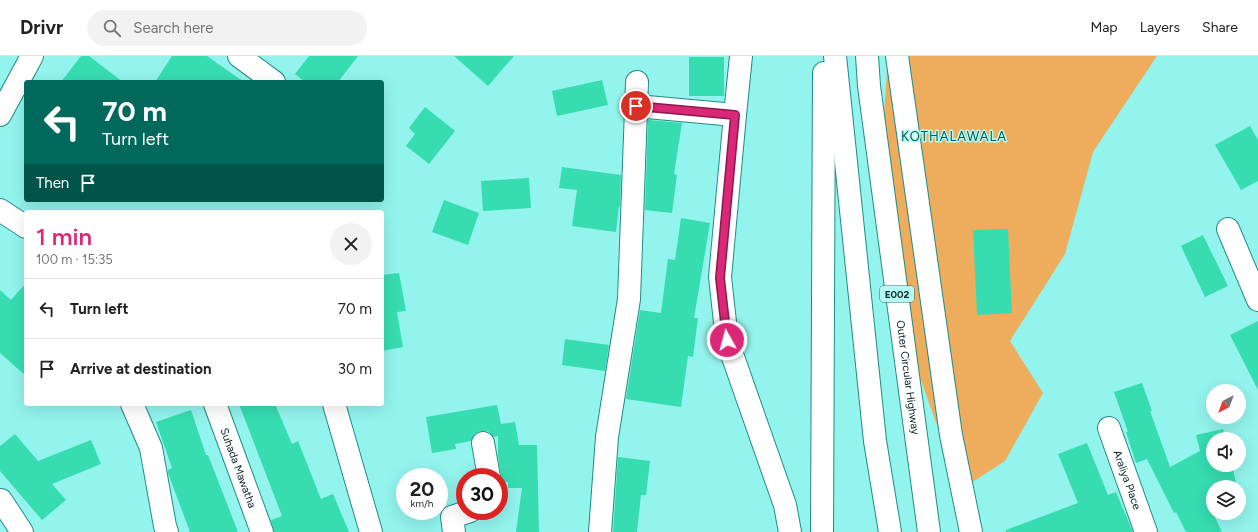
<!DOCTYPE html>
<html lang="en">
<head>
<meta charset="utf-8">
<style>
  :root { --surface:#fff; --page:#f2f2f2; --text:#222; --muted:#767676; --line:#e0e0e0; --accent:#db2777 }
  body { margin:0; font-family:Figtree,sans-serif; background:var(--page); color:var(--text); height:100vh; display:flex; flex-direction:column; font-size:15px; white-space:nowrap }
  * { box-sizing:border-box; margin:0 }
  p { font-size:13px; color:var(--muted) }
  .icon { flex:none; width:22px; height:22px; fill:none; stroke:currentColor; stroke-width:2; stroke-linecap:round; stroke-linejoin:round }
  .map { position:relative; flex:1; overflow:hidden }
  .panel { position:absolute; left:24px; top:154px; width:360px; height:196px; display:flex; flex-direction:column; background:var(--surface); border-radius:4px; box-shadow:0 4px 16px #0002 }
  .panel>* { flex:none }
  .hud { position:absolute; left:24px; top:24px; width:360px; height:122px; border-radius:4px; box-shadow:0 4px 16px #0002; background:#00695c; color:#fff; overflow:hidden }
  .needle { width:26px; rotate:221deg }
  .fabs { position:absolute; left:1206px; top:328px; display:grid; gap:8px }
  .fabs a { display:grid; place-items:center; width:40px; height:40px; border-radius:50%; background:var(--surface); box-shadow:0 4px 16px #0002; font-size:20px }
  .speed { position:absolute; left:396px; top:412px; display:flex; gap:8px; font-size:20px; font-weight:700; text-align:center }
  .speed>* { display:grid; place-content:center; width:52px; height:52px; border-radius:50%; background:var(--surface); box-shadow:0 4px 16px #0002; line-height:1 }
  .speed small { font-size:10px; font-weight:400 }
  .speed .limit { border:6px solid #d22; background:#fff; color:#111 }
  .pin { position:absolute; display:grid; place-items:center; width:34px; height:34px; color:#fff; margin:-17px; border:2px solid #fff; border-radius:50%; box-shadow:0 1px 4px #0007 }
  .me { position:absolute; width:44px; margin:-22px; rotate:353deg; stroke-linejoin:round; filter:drop-shadow(0 0 3px #0008) }
  .turn { display:flex; align-items:center; gap:14px; height:84px; padding:0 12px; font-size:18px }
  .turn .icon { width:52px; height:52px; stroke-width:2.5 }
  .turn b { display:block; font-size:28px; line-height:34px }
  .then { display:flex; align-items:center; height:38px; padding:0 12px; background:#0003; gap:8px; font-size:15px }
  .round { display:grid; place-items:center; flex:none; width:42px; height:42px; border-radius:21px; background:var(--page) }
  .headline { display:flex; align-items:center; justify-content:space-between; height:68px; padding:0 12px }
  h1 { font-size:24px; font-weight:600; line-height:30px; color:var(--accent) }
  ul { padding:0; list-style:none }
  li { display:flex; align-items:center; gap:12px; height:60px; padding:0 12px; border-top:1px solid var(--line) }
  li div { flex:1 }
  li b { display:block; font-size:15px }
  li em { font-style:normal }
  header { display:flex; align-items:center; gap:24px; box-sizing:border-box; height:56px; padding:0 20px; background:var(--surface); border-bottom:1px solid var(--line) }
  header strong { font-size:19px }
  nav { display:flex; gap:22px; margin-inline-start:auto; font-size:14px }
  .search { width:280px; height:36px; background:var(--page); display:flex; align-items:center; gap:10px; box-sizing:border-box; padding:0 14px; border-radius:22px; color:var(--muted); font-size:15px }
  .map>svg:first-child { display:block }
  .green { fill:#edad5d }
  .building { fill:#37dcb1 }
  .lines { fill:none; stroke-linecap:round; stroke-linejoin:round }
  .street-casing { stroke:#228b87; stroke-width:24 }
  .highway-casing { stroke:#228b87; stroke-width:24 }
  .street { stroke:#fff; stroke-width:22 }
  .highway { stroke:#fff; stroke-width:22 }
  .route-casing { stroke:#8e194d; stroke-width:10 }
  .route { stroke:#db2777; stroke-width:7 }
  .labels { text-anchor:middle; dominant-baseline:central; stroke-width:3; stroke-linejoin:round; paint-order:stroke }
  .shield { fill:#b3fcf7; stroke:#396563; stroke-width:1 }
  .shield-label { font-size:10px; font-weight:bold; fill:#052423 }
  .street-label { font-size:11px; fill:#052423; stroke:#b3fcf7 }
  .quarter-label { font-size:13px; letter-spacing:1px; fill:#035c58; stroke:#b3fcf7 }
</style>
</head>
<body>
<header>
<strong>Drivr</strong>
<div class="search"><svg class="icon" aria-label="search" viewBox="0 0 24 24"><circle cx="10" cy="10" r="6"/><path d="M15 15l6 6"/></svg>Search here</div>
<nav><a>Map</a><a>Layers</a><a>Share</a></nav>
</header>
<div class="map">
<svg width="1258" height="476" viewBox="0 0 1258 476">
  <rect width="100%" height="100%" fill="#93f3ed"/>
  <path class="green" d="M888,0H1157L1093,96L1065,198L1010,285L1043,337L1005,405L960,434L918,316L880,115Z"/>
  <path class="building" d="M81,0H89L123,26H61Z
    M172,0H207L244,26H155Z
    M309,0H358L338,26H305L295,18Z
    M454,0H514L488,30Z
    M689,1H724V40H689Z
    M602,24L608,49L557,60L552,35Z
    M425,51L455,75L429,108L406,90L415,78L409,72Z
    M648,64L682,67L674,118L677,119L672,157L645,154Z
    M1250,70L1258,84V125L1241,134L1215,89Z
    M562,111L621,119L620,150H619L616,176L572,170L577,134L559,132Z
    M529,122L531,152L483,155L481,125Z
    M444,144L479,157L468,189L432,176Z
    M681,162L710,167L694,262H698L693,301L688,300L681,351L626,343L640,254L661,257L668,203L675,204Z
    M1008,173L1012,257L977,259L973,174Z
    M1203,179L1228,230L1205,241L1181,190Z
    M399,217L406,255L397,256L403,291L382,295V219Z
    M26,227V320L0,297V234L11,244Z
    M1258,265V334L1230,279Z
    M565,283L609,289L605,315L562,309Z
    M1142,327L1152,355H1150L1170,411L1200,395L1196,379L1223,373L1226,383H1213V409H1232L1237,431H1213V457L1222,476H1186L1176,456L1174,457L1147,403L1136,407L1126,376H1128L1114,336Z
    M239,348H275L292,388L298,385L321,443L333,438L349,476H274L271,464L282,460Z
    M497,349L501,368L515,366L519,389H537L539,476H516L522,432H508V426H500L501,419L498,400V380L493,381L488,375H480L475,378L471,385L455,388L456,393L432,397L426,361Z
    M191,354L206,399H208L238,476H190L168,417V414L172,412L156,366Z
    M15,378L38,405L91,384L101,408L52,428L66,444L42,464L0,415V390Z
    M1087,387L1108,439L1116,436L1133,476H1006V474L1078,447L1058,398Z
    M618,401L650,405L646,439H641L637,476H613Z"/>
  <g class="lines">
    <g class="street-casing">
      <g id="street">
        <path d="M239,0L274,26"/>
        <path d="M741,0L735,59L720,221L727,284L785,449L790,476"/>
        <path d="M636,50L735,59"/>
        <path d="M0,59L32,0"/>
        <path d="M0,154L26,171"/>
        <path d="M1228,173L1258,244"/>
        <path d="M132,348L151,392L165,470L167,476"/>
        <path id="s1" d="M215,348L262,476"/>
        <path d="M334,348L371,476"/>
        <path id="s2" d="M1109,372L1146,476"/>
        <path d="M483,387L489,421"/>
        <path d="M1,444L22,476"/>
        <path d="M454,476L452,461L470,455"/>
        <path d="M600,476L607,381L629,243L637,26"/>
      </g>
    </g>
    <g class="highway-casing">
      <g id="highway">
        <path d="M835,0L875,385L890,476"/>
        <path id="s3" d="M867,0L869,30L929,476"/>
        <path d="M897,0L951,379L971,476"/>
        <path d="M822,476L824,17"/>
      </g>
    </g>
    <use href="#street" class="street"/>
    <use href="#highway" class="highway"/>
  </g>
  <g class="lines">
    <g class="route-casing">
      <path id="route" d="M636,50L735,59L720,222L727,284"/>
    </g>
    <use href="#route" class="route"/>
  </g>
  <g class="labels">
    <rect class="shield" x="880" y="230" width="34" height="16" rx="3"/>
    <g class="shield-label">
      <text x="897" y="238">E002</text>
    </g>
    <g class="street-label">
      <text stroke="none"><textPath href="#s3" startOffset="324">Outer Circular Highway</textPath></text>
      <text stroke="none"><textPath href="#s1" startOffset="68">Suhada Mawatha</textPath></text>
      <text stroke="none"><textPath href="#s2" startOffset="55">Araliya Place</textPath></text>
    </g>
    <g class="quarter-label">
      <text x="954" y="80">KOTHALAWALA</text>
    </g>
  </g>
</svg>
<div class="fabs">
<a><svg class="needle" viewBox="-14 -14 28 28"><path d="M0-13l5 13h-10z" fill="#e53935"/><path d="M0 13l5-13h-10z" fill="#767676"/></svg></a>
<a><svg class="icon" aria-label="sound" viewBox="0 0 24 24"><path d="M4 9h4l5-4v14l-5-4H4zM17 9q2 3 0 6"/></svg></a>
<a><svg class="icon" aria-label="layers" viewBox="0 0 24 24"><path d="M12 4l9 5-9 5-9-5zM3 14l9 5 9-5"/></svg></a>
</div>
<div class="speed"><div>20<small>km/h</small></div><div class="limit">30</div></div>
<div class="pin" style="left:636px;top:50px;background:#d93025"><svg class="icon" aria-label="arrive" viewBox="0 0 24 24"><path d="M6 21V4h12l-3 4 3 4H6"/></svg></div>
<svg class="me" style="left:727px;top:284px" viewBox="-20 -20 40 40"><circle r="17" fill="#db2777" stroke="#fff" stroke-width="3"/><path d="M0-11L8 9 0 5-8 9z" fill="#fff"/></svg>
<div class="hud">
<div class="turn"><svg class="icon" aria-label="left" viewBox="0 0 24 24"><path d="M17 20v-9H6M10 6l-5 5 5 5"/></svg><div><b>70 m</b>Turn left</div></div>
<div class="then">Then<svg class="icon" aria-label="arrive" viewBox="0 0 24 24"><path d="M6 21V4h12l-3 4 3 4H6"/></svg></div>
</div>
<section class="panel">
<div class="headline"><div><h1>1 min</h1><p>100 m · 15:35</p></div><a class="round"><svg class="icon" aria-label="close" viewBox="0 0 24 24"><path d="M6 6l12 12M18 6L6 18"/></svg></a></div>
<ul>
<li><svg class="icon" aria-label="left" viewBox="0 0 24 24"><path d="M17 20v-9H6M10 6l-5 5 5 5"/></svg><div><b>Turn left</b></div><em>70 m</em></li>
<li><svg class="icon" aria-label="arrive" viewBox="0 0 24 24"><path d="M6 21V4h12l-3 4 3 4H6"/></svg><div><b>Arrive at destination</b></div><em>30 m</em></li>
</ul>
</section>
</div>
</body>
</html>
